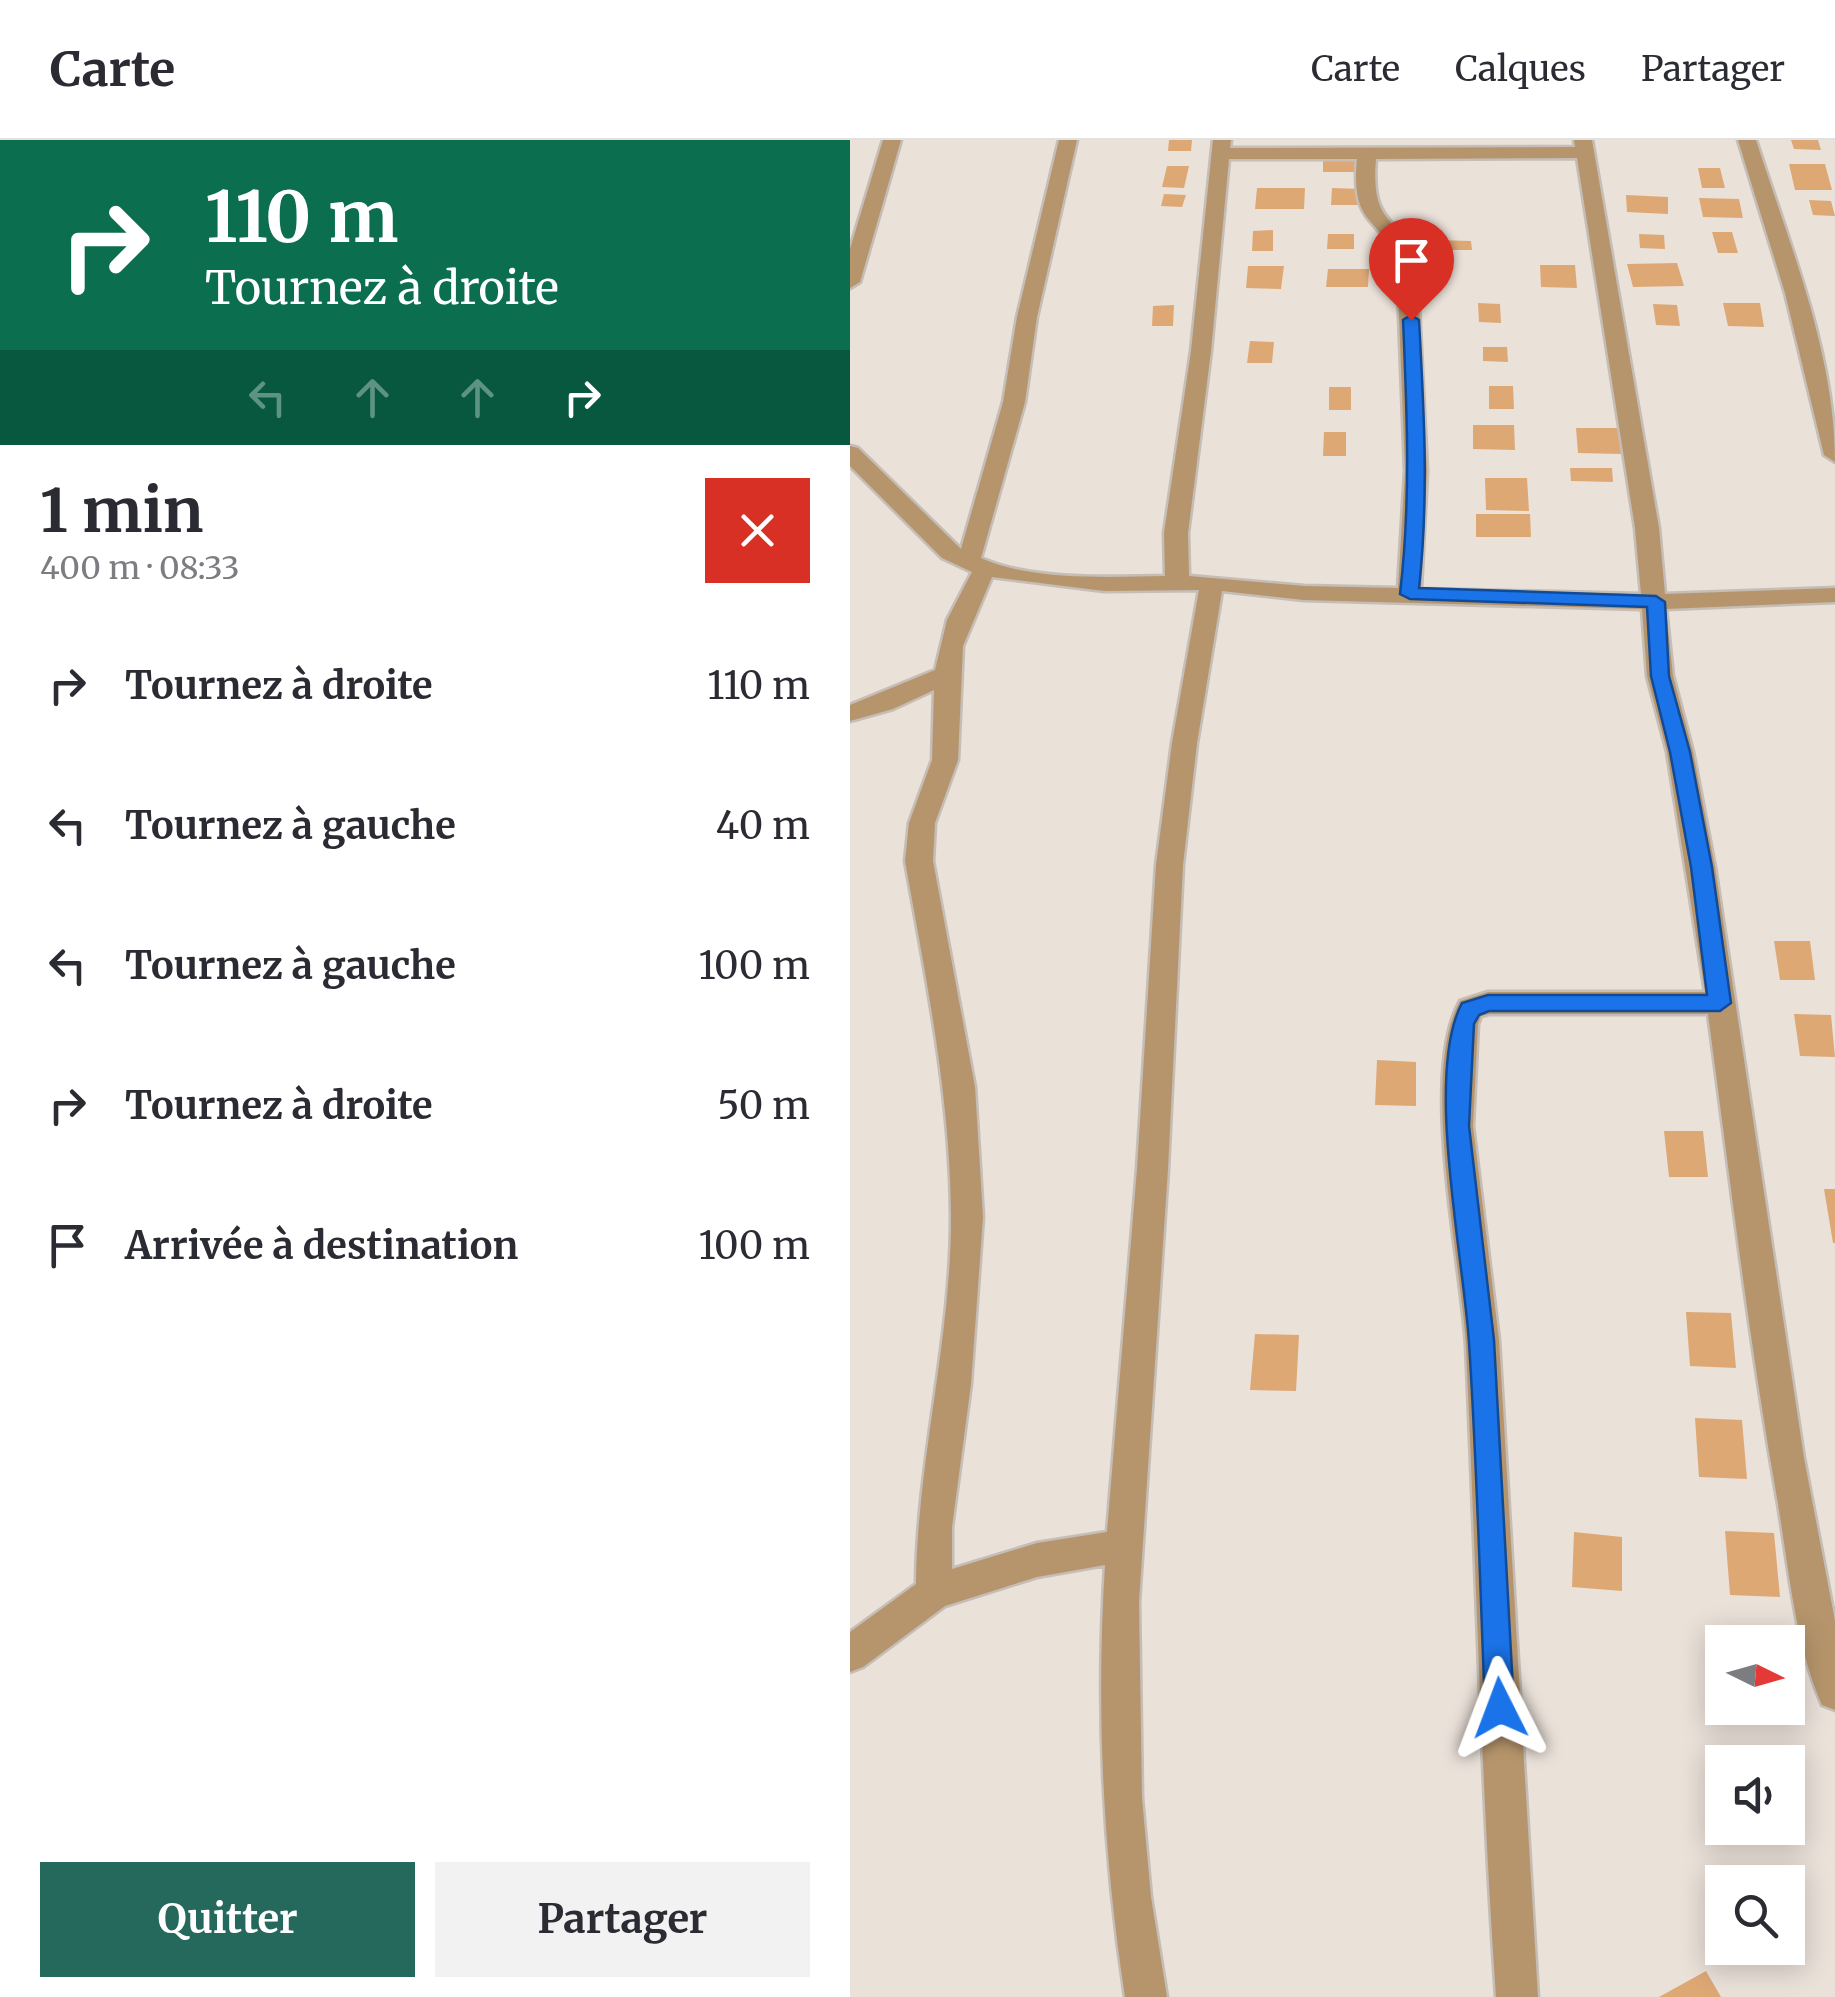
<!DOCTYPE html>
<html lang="fr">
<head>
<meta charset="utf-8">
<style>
  :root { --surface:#fff; --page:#f2f2f3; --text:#2b2b33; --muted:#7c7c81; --line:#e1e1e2; --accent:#25695c }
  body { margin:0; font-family:Merriweather,serif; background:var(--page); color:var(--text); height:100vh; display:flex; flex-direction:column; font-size:38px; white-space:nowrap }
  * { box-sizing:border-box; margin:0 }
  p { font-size:32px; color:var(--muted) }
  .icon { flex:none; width:55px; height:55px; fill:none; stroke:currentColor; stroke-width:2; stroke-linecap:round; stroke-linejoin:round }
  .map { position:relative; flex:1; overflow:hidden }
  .sheet { display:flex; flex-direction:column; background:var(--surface); width:850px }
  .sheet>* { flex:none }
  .guide { background:#0b6e4f; color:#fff; overflow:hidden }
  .needle { width:65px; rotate:95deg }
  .tools { position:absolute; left:855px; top:1485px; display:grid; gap:20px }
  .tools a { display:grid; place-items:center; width:100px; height:100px; border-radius:0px; background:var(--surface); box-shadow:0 5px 25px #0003; font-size:50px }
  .pin { position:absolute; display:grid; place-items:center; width:85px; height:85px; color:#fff; margin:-102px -42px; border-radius:50% 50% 50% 0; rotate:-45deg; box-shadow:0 0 10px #0007 }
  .pin .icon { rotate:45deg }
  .me { position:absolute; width:110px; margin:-55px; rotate:357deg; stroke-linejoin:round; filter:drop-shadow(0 0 8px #0008) }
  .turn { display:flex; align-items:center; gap:35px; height:210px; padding:0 40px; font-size:45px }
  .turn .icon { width:130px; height:130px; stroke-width:2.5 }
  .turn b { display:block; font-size:70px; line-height:85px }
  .lanes { display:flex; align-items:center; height:95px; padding:0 40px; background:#0003; justify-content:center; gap:50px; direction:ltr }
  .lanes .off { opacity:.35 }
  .round { display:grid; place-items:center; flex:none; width:105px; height:105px; border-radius:0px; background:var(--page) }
  .head { display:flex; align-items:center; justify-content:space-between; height:170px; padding:0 40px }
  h1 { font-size:60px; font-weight:700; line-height:75px }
  .button { display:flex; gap:20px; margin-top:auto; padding:20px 40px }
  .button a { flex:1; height:115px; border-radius:0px; background:var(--accent); color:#fff; font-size:40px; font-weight:700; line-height:115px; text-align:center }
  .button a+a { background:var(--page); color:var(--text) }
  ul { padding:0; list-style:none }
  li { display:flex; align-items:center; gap:30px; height:140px; padding:0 40px }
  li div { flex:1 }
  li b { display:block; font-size:38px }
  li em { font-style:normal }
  header { display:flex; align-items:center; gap:60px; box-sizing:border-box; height:140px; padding:0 50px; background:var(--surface); border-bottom:2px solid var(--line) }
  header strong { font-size:48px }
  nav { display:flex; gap:55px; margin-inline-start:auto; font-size:35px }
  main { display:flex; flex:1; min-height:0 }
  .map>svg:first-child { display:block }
  .building { fill:#dea875 }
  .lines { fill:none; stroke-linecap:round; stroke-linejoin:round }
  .minor-casing { stroke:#c5bdb6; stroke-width:5 }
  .minor { fill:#b6956c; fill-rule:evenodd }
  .route { fill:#1a73e8; stroke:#114b97; stroke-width:2.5 }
</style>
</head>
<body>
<header>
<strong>Carte</strong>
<nav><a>Carte</a><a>Calques</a><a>Partager</a></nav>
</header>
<main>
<section class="sheet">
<div class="guide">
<div class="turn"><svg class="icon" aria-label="right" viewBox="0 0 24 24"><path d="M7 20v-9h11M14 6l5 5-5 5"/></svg><div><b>110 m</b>Tournez à droite</div></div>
<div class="lanes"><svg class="icon off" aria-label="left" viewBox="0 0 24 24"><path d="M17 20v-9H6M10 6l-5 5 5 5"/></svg><svg class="icon off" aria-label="ahead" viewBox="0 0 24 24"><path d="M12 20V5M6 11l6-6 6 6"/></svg><svg class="icon off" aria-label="ahead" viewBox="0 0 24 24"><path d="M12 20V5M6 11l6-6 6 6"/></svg><svg class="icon" aria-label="right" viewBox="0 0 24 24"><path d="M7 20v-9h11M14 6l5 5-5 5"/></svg></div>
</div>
<div class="head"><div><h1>1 min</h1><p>400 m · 08:33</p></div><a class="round" style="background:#d93025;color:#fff"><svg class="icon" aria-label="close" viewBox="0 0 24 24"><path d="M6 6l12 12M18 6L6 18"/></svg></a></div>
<ul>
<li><svg class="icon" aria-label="right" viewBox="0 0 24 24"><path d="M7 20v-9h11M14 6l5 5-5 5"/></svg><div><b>Tournez à droite</b></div><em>110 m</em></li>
<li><svg class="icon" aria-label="left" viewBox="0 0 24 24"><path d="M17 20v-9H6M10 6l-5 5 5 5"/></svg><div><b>Tournez à gauche</b></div><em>40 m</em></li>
<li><svg class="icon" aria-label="left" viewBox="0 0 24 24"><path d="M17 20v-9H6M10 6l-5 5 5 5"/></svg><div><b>Tournez à gauche</b></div><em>100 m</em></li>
<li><svg class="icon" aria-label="right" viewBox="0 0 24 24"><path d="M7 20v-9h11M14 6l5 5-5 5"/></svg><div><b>Tournez à droite</b></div><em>50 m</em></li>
<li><svg class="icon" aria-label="arrive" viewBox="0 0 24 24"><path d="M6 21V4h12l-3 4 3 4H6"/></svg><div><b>Arrivée à destination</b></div><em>100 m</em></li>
</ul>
<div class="button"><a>Quitter</a><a>Partager</a></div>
</section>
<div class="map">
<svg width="985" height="1857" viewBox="0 0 985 1857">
  <rect width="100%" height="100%" fill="#eae1d9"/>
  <path class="building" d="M319,0H342L341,11H318Z
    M941,0H968L971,10L944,9Z
    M473,20H508L507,32H473Z
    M939,24H975L982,50H945Z
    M317,26H339L334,48L312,47Z
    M848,28H870L875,48H852Z
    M407,48H455L454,69H405Z
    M482,48L510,49L509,65H481Z
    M314,54L336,55L332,67L311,66Z
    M776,55L818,57V74L777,72Z
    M849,58L889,59L893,78L853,77Z
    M959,60L981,61L985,76L963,75Z
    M423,90V111H402L403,91Z
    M862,92H882L888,113H868Z
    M478,94H504V109H477Z
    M789,94L814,95L815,109L790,108Z
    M585,100L621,101L622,110H585Z
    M827,123L834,146L783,147L777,124Z
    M690,125H725L727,148L691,147Z
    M398,126H434L431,149L396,148Z
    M478,129H519L518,147H476Z
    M628,163L650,164L651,183L629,182Z
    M873,163H910L914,187L878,186Z
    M803,164L827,165L830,186L806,185Z
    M324,165L323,186H302L303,166Z
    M400,201L424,202L422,223H397Z
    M633,207H657L658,222L633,221Z
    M639,246H663L664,269H639Z
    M479,247H501V270H479Z
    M623,285H664L665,310L623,309Z
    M726,288H768L772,314L728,313Z
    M474,292H496V316H473Z
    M720,328H762L763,342L721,341Z
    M635,338H677L679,371L636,370Z
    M626,374H680L681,397H626Z
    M924,801H960L965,840H930Z
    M944,874L981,875L985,917L950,916Z
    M527,920L566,922V966L525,965Z
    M814,991H853L858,1037H819Z
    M974,1049H985V1103H983Z
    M836,1172L881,1173L886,1228L840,1226Z
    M405,1194L449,1195L446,1251L400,1250Z
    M845,1278L892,1280L897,1339L849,1337Z
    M875,1391L924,1393L930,1457L880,1455Z
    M724,1392L772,1397V1451L722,1447Z
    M856,1831L871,1857H809Z"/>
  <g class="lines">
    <g class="minor-casing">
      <path id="minor" d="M33,0H51L10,142L0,148V109Z
        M209,0H227L187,177L175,262L131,418C181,441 261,437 315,436L314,393L341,211L363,0H381L380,8L725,7L724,0H742L809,388L815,454L985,448V462L816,469L823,536L843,612L865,727L954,1318L985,1481V1570L972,1565C945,1503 939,1430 928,1364C899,1202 880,1037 858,874H639L631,876L628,884L623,986L649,1200L688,1857H646C631,1640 626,1423 616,1206C611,1120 569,934 610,861L638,852H855L817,612L797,536L792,469L454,460L372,451L347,603L333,725L318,1029L289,1462L292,1658L301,1757L317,1857H275C253,1713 246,1571 255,1425L187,1437L95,1466L13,1527L0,1532V1492L66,1444C67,1320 102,1198 101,1074C100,954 76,838 55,721L59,683L82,620L84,550L43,569L0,581V565L85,530L97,480L122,432L92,418L0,326V306L8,308L111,409L153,262L167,177ZM727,18L785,388L791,454L571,449L577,331L567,125C550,73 520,89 526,19ZM379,19H507C500,90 532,74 547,125L555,331L548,448L454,446L339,436L338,393L361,211ZM142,437L254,451L349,450L322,603L306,725L287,1029L257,1392L187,1403L102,1429V1387L121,1244L133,1077L125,947L83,721L85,683L108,620L113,506Z
        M888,0H906C939,104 985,212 985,322L974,315L935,153Z"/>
    </g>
    <use href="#minor" class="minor"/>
  </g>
  <path class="route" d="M561,175L569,180C574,270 579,358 569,448L806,456L815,462L819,536L840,612L862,727L881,863L870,871H639L629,875L624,884L619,986L644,1200L664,1568L660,1578L650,1582L639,1578L635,1568C630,1446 627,1324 619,1203C614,1119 574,934 612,863L638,855H857L841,727L820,612L801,536L797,467L560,459L550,454C561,361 557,272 553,180Z"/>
</svg>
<div class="tools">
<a><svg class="needle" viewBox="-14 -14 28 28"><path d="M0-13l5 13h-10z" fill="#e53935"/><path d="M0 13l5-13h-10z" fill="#7c7c81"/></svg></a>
<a><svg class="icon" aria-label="sound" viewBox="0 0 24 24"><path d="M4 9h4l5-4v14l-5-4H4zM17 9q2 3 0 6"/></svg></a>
<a><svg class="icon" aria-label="search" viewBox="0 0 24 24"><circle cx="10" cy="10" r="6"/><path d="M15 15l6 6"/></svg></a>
</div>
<div class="pin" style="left:561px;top:180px;background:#d93025"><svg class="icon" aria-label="arrive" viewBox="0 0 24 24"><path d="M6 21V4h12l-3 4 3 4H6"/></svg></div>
<svg class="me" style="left:650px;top:1568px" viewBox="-20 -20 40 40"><path d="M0-17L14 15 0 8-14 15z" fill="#1a73e8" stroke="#fff" stroke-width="4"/></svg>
</div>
</main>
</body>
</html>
